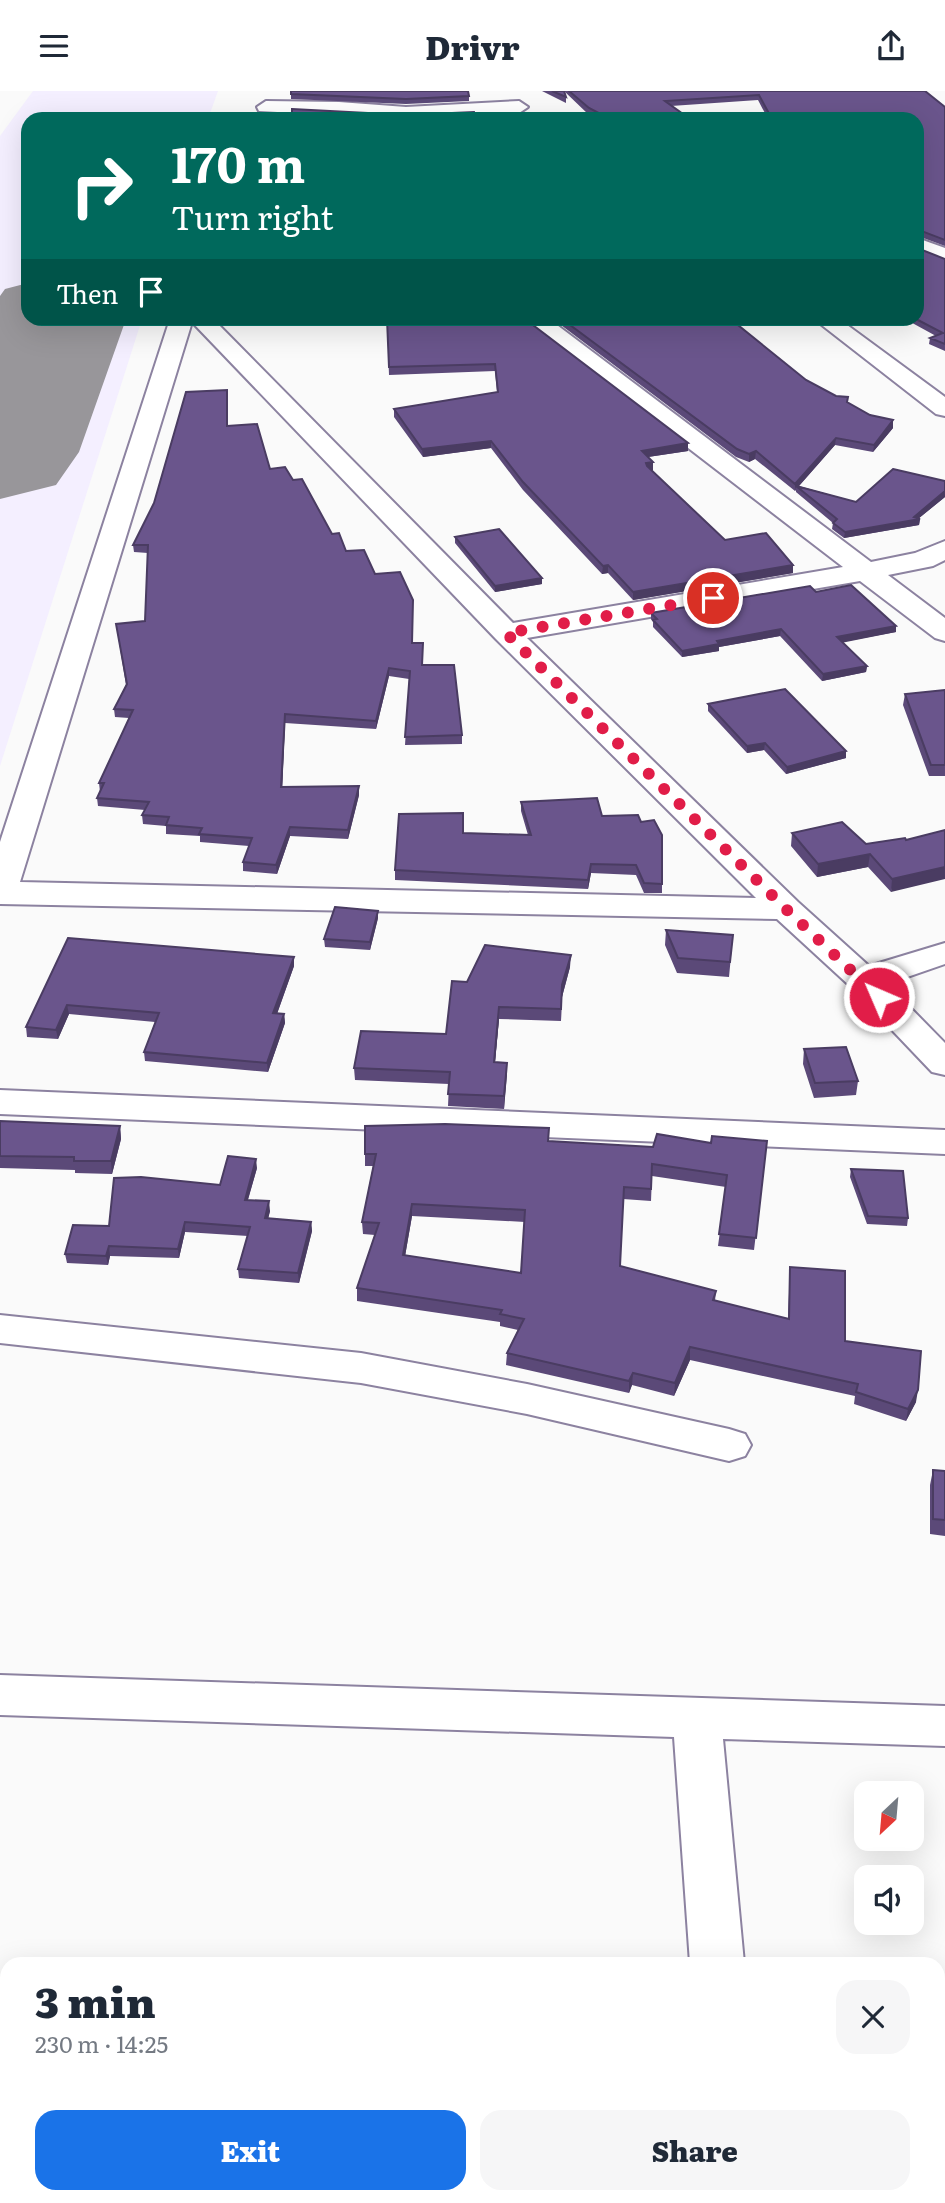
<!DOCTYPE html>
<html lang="en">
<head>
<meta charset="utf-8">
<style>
  :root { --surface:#fff; --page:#f6f6f7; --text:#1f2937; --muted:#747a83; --accent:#1a73e8 }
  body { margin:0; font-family:Literata,serif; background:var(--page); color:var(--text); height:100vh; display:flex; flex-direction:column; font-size:26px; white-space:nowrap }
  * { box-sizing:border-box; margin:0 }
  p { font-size:23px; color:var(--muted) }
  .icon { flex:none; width:38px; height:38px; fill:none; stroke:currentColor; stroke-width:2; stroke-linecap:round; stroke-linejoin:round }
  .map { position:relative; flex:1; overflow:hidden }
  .sheet { position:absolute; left:0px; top:1866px; width:945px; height:247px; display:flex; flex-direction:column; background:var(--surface); border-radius:21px 21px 0 0; box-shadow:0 7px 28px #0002 }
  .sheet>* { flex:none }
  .hud { position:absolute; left:21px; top:21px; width:903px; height:214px; border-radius:21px; box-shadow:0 7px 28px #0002; background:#00695c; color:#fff; overflow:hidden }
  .needle { width:46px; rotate:206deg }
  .controls { position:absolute; left:854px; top:1690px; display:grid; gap:14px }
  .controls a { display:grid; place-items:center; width:70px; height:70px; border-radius:14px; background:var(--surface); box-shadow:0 7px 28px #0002; font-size:35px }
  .pin { position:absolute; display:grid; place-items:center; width:60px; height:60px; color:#fff; margin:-30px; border:4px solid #fff; border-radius:50%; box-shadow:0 2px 7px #0007 }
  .me { position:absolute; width:77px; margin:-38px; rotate:315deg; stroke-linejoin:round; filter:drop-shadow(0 0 5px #0008) }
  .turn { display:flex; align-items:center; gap:24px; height:147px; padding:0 35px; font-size:32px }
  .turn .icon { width:91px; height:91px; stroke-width:2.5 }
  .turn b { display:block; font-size:49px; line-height:60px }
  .then { display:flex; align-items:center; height:66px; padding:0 35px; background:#0003; gap:14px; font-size:26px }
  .round { display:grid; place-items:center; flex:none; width:74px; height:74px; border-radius:21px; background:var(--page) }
  .headline { display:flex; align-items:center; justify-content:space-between; height:119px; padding:0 35px }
  h1 { font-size:42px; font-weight:800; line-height:52px }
  .action { display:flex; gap:14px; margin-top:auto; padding:14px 35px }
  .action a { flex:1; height:80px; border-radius:21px; background:var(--accent); color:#fff; font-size:28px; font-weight:800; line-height:80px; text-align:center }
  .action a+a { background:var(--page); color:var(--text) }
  header { display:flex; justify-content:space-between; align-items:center; height:91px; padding:0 35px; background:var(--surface); font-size:32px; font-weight:800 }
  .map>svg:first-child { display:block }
  .built { fill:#f4efff }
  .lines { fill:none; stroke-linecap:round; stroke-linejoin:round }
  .runway { fill:#98969a; fill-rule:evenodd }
  .minor-casing { stroke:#8c82a0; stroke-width:4 }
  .minor { fill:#fff; fill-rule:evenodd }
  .wall { fill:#5b4978; fill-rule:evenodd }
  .shaded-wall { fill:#4a3c62 }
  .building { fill:#6a558c; stroke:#4a3c62; stroke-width:2; fill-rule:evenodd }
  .route { stroke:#e11d48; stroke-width:12; stroke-dasharray:0 21.6 }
</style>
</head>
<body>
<header><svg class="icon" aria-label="menu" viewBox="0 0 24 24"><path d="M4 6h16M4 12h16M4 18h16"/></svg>Drivr<svg class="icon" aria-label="share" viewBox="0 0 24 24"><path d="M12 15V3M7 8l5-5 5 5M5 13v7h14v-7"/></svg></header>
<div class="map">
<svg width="945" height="2112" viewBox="0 0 945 2112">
  <rect width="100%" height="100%" fill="#fafafa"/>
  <path class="built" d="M33,0H218L208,28H28V228H142L0,675V45Z"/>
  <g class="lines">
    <path class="runway" d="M28,192V228H126L79,361L56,394L0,408V205L5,198Z"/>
    <g class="minor-casing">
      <path id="minor" d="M266,10L339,11L406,16L519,10L528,16L519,22L406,28L259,20L257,16Z
        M917,147L945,157V171L917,161Z
        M170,228H213L513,532L843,476L527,233L524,228H549L871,471L915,462L945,450V469L933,475L888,484L945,527V550L935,547L860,490L527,547L798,811L869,875L945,852V873L887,893L945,952V984L932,981L851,896L777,828L0,813V751ZM192,231L496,548L756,807L20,791Z
        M814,228H839L945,306V325L936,323Z
        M0,999L945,1039V1063L0,1023Z
        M0,1224L361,1262L527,1293L729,1338L745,1343L751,1354L745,1365L729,1370L527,1323L361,1292L0,1252Z
        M0,1584L945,1615V1655L723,1648L744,1872H690L674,1646L0,1624Z
        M0,1971H7V2023H0Z
        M700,2105H758V2112H700Z"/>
    </g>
    <use href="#minor" class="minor"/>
  </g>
  <path class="wall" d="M291,0L469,5V10L406,13L291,8Z
    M542,0H564L566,6V12Z
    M564,0H925L945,16V155L918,145L917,28H768L758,9L671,15L690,28H600L588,23Z
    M945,168V260L929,253L930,247L936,245L905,228H917Z
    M230,228H525L688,360L648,366L653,371V379H651L725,449L793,482L633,509L608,482L602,483L523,399L491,357L423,366L394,326V318L497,301L495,280L389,284L387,232L230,231Z
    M553,228H734L738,234L806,289L870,324L893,329V337L873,361L835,354L799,395L856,411L945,406L919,427L920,428L919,434L844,447L832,438L833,432L796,401V399L795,400L755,368L749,371L736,366Z
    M227,335L270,378L293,389L332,443L346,460L375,483L423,574L462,644V653L405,654L409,588L389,585L376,638L285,632L282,696L359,695V704L348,748L290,745L277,783L243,780V771L249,755L200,751V745L166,743V735L143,733L142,724L145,719L98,715L97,707L100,701L99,692L129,627L115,626L114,618L126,594L116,533L145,530L148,462L134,461L133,454Z
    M455,446L542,487V493L495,501L455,452Z
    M816,501L896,535V541L842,551L867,575L866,581L822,590L780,545L719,556V560L682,566L653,536V531L651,528V522Z
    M945,599V685H929L903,614L905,603Z
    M708,613L846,667L786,683L764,659L747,662L708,620Z
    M521,711L602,725L662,793V802H644L636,784L591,782L588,798L395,789V779L463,742L528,744L521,720Z
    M792,742L866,753L905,747L891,801L868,776L817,786L791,755Z
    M378,827L370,859L325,856L324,848Z
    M666,839L733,844L729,886L677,882L665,854Z
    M68,847L294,866V875L277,923H284L285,932L268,981L145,970L144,961L155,931L69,923L58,948L27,946L26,936Z
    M570,876L562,906L561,930L499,928L495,971L507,972L504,1018L448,1015L449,993L355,989L354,977L446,943L467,891Z
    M804,958L858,990L856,1004L814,1007L803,973Z
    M0,1030L120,1035L121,1048L112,1083L75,1082V1079L0,1077Z
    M548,1050L653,1056L767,1050L754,1159L718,1155L726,1096L652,1085L651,1110L623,1108L620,1175L716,1200L715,1210L788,1228L790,1176L845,1250L916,1311L906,1330L854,1313L855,1305L690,1269L674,1305L632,1294L629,1302L506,1274L507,1262L518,1239L500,1235V1231L357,1210V1197L375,1144L363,1143L362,1131L373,1075H365V1063ZM412,1125L525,1131L521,1182L405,1165Z
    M257,1077L248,1109L270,1120L268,1127L311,1131L312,1140L299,1192L239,1187L238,1178L248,1145L185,1141L179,1167L110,1165L108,1174L67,1172L65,1163L109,1135L220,1094Z
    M851,1078L908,1127L907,1135L867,1133L850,1086Z
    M933,1379L945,1380V1445L930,1443V1394Z"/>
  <path class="shaded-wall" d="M893,329V337L873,361L874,354Z
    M836,347L835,354L798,396L796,395L795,400V393Z
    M491,350V357L423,366L422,358Z
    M688,352V360L641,367L642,360Z
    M756,360L755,368L749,371V363Z
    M653,371V379L646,380V372Z
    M945,400V406L918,428H920L919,434L844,447L845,441L914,426Z
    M608,474V482L602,483L603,475Z
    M793,474V482L633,509V501Z
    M542,487V493L495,501V495Z
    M896,535V541L836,553L837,546Z
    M781,538L780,545L719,556V560L682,566V560L717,550Z
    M867,575L866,581L822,590L823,583Z
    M389,577V585L376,638V630Z
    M285,623V632L282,704L281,696Z
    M765,652L764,659L747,662V655Z
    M846,660V667L786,683L787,676Z
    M359,695V704L348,748V739Z
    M290,736V745L277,783L276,774Z
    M870,763L868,776L817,786L818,773Z
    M591,773V782L588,798V789Z
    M945,776V788L891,801L892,788Z
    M378,820V827L370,859V851Z
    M571,864L570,876L562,906L561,930L562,894Z
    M294,866V875L274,931L273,922Z
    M67,914L69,923L58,948L56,939Z
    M499,916V928L494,983V971Z
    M284,923L285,932L268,981L267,972Z
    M507,972V984L504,1018V1005Z
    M120,1035L121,1048L112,1083L111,1070Z
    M256,1068L257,1077L245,1118V1109Z
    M269,1110L270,1120L266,1137L265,1127Z
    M412,1113V1125L403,1177V1164Z
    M185,1131V1141L179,1167L178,1158Z
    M311,1131L312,1140L299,1192L298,1182Z
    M109,1155L110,1165L108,1174L106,1165Z
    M690,1256V1269L674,1305L675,1292Z
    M633,1282L632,1294L629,1302V1290Z
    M918,1299L916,1311L906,1330L908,1318Z"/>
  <path class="building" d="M291,0H468L469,5L406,8L291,3Z
    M552,0H564L566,6Z
    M569,0H925L945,16V149L919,139L917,140V28H772L759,4L665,10L690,28H610L589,17Z
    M292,18L406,24L474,21L476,28H280L279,24L292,23Z
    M917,157L945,168V253L930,247L943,242L916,228H917Z
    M387,228H525L688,352L642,360L653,371L646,372L647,375L725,449L766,442L793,474L633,501L608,474L603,475L523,391L491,350L422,358L394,318L498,301L495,273L389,276Z
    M562,228H734L738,234L806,289L836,305L848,306L847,311L870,324L893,329L874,354L836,347L795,393L756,360L749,363L737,358Z
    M227,299V335L257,333L270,378L285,376L293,389L302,388L332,443L339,442L346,460L364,459L375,483L400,481L413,509L412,552H423L422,574H454L462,644L405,646L410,580L389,577L376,630L285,623L281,696L359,695L348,739L290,736L276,774L243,771L252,747L199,743L202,737L166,734L169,726L142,724L149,711L97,707L104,692H99L133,619L114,618L127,593L116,533L145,530L148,454H133L154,412L186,301Z
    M893,378L945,390V400L914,426L920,428L845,441L833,432L837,428L796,395L856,411Z
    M499,438L542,487L495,495L455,446Z
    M851,494L896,535L837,546L867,575L823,583L781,538L717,550L719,553L682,560L653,529L657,528L651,522L810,495L816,501Z
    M785,598L846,660L787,676L765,652L747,655L708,613Z
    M945,599V674H931L905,603Z
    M597,707L602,725L638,724L641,731L654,729L662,744V793L644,792L636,774L591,773L588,789L395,779L399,723L463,722V742L531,744L521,711Z
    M842,731L866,753L905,747L906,749L945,739V776L892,788L870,763L818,773L792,742Z
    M335,816L378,820L370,851L324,848Z
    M666,839L733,844L730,871L678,867Z
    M68,847L294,866L273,922L284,923L267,972L144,961L159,922L67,914L56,939L26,936Z
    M485,854L571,864L562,894L561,918L499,916L494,971L507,972L504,1005L448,1003L450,981L354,977L361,940L446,943L452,890L467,891Z
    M846,956L858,990L815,992L804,958Z
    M0,1030L120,1035L111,1070H74V1066L0,1065Z
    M445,1033L549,1037L548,1050L653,1056L657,1043L711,1052L712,1045L767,1050L756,1147L719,1143L727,1084L652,1073L651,1098L624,1096L620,1175L716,1200L713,1209L789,1228L790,1176L845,1180V1250L921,1260L918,1299L908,1318L856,1301L858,1293L690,1256L675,1292L633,1282L629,1290L507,1262L524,1228L500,1223L502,1219L357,1197L379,1132L362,1131L376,1063H365V1035ZM412,1113L525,1119L521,1182L403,1164Z
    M228,1065L256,1068L245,1109L269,1110L265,1127L311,1131L298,1182L238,1178L250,1136L185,1131L178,1158L109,1155L106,1165L65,1163L73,1134L109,1135L114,1087L141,1086L220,1094Z
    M851,1078L903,1080L908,1127L868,1125Z
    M933,1379L945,1380V1429L933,1428Z"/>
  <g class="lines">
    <path class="route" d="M713,507L506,542L786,818L879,906"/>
  </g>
</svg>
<div class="controls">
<a><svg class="needle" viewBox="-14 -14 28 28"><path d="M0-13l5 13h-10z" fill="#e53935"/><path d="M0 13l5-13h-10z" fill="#747a83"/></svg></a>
<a><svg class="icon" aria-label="sound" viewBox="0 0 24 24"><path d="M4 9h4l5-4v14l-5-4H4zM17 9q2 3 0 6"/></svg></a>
</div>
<div class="pin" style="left:713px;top:507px;background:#d93025"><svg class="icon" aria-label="arrive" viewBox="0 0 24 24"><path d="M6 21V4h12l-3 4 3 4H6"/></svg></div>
<svg class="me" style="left:879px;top:906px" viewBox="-20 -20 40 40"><circle r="17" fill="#e11d48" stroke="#fff" stroke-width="3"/><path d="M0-11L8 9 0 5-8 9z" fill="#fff"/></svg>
<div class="hud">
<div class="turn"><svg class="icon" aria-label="right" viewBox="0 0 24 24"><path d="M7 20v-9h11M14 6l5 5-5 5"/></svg><div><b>170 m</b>Turn right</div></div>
<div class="then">Then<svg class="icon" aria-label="arrive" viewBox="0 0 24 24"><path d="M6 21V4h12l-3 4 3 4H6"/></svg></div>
</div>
<section class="sheet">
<div class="headline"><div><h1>3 min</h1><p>230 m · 14:25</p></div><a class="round"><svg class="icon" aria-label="close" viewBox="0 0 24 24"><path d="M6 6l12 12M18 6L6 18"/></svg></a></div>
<div class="action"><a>Exit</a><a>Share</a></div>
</section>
</div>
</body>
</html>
